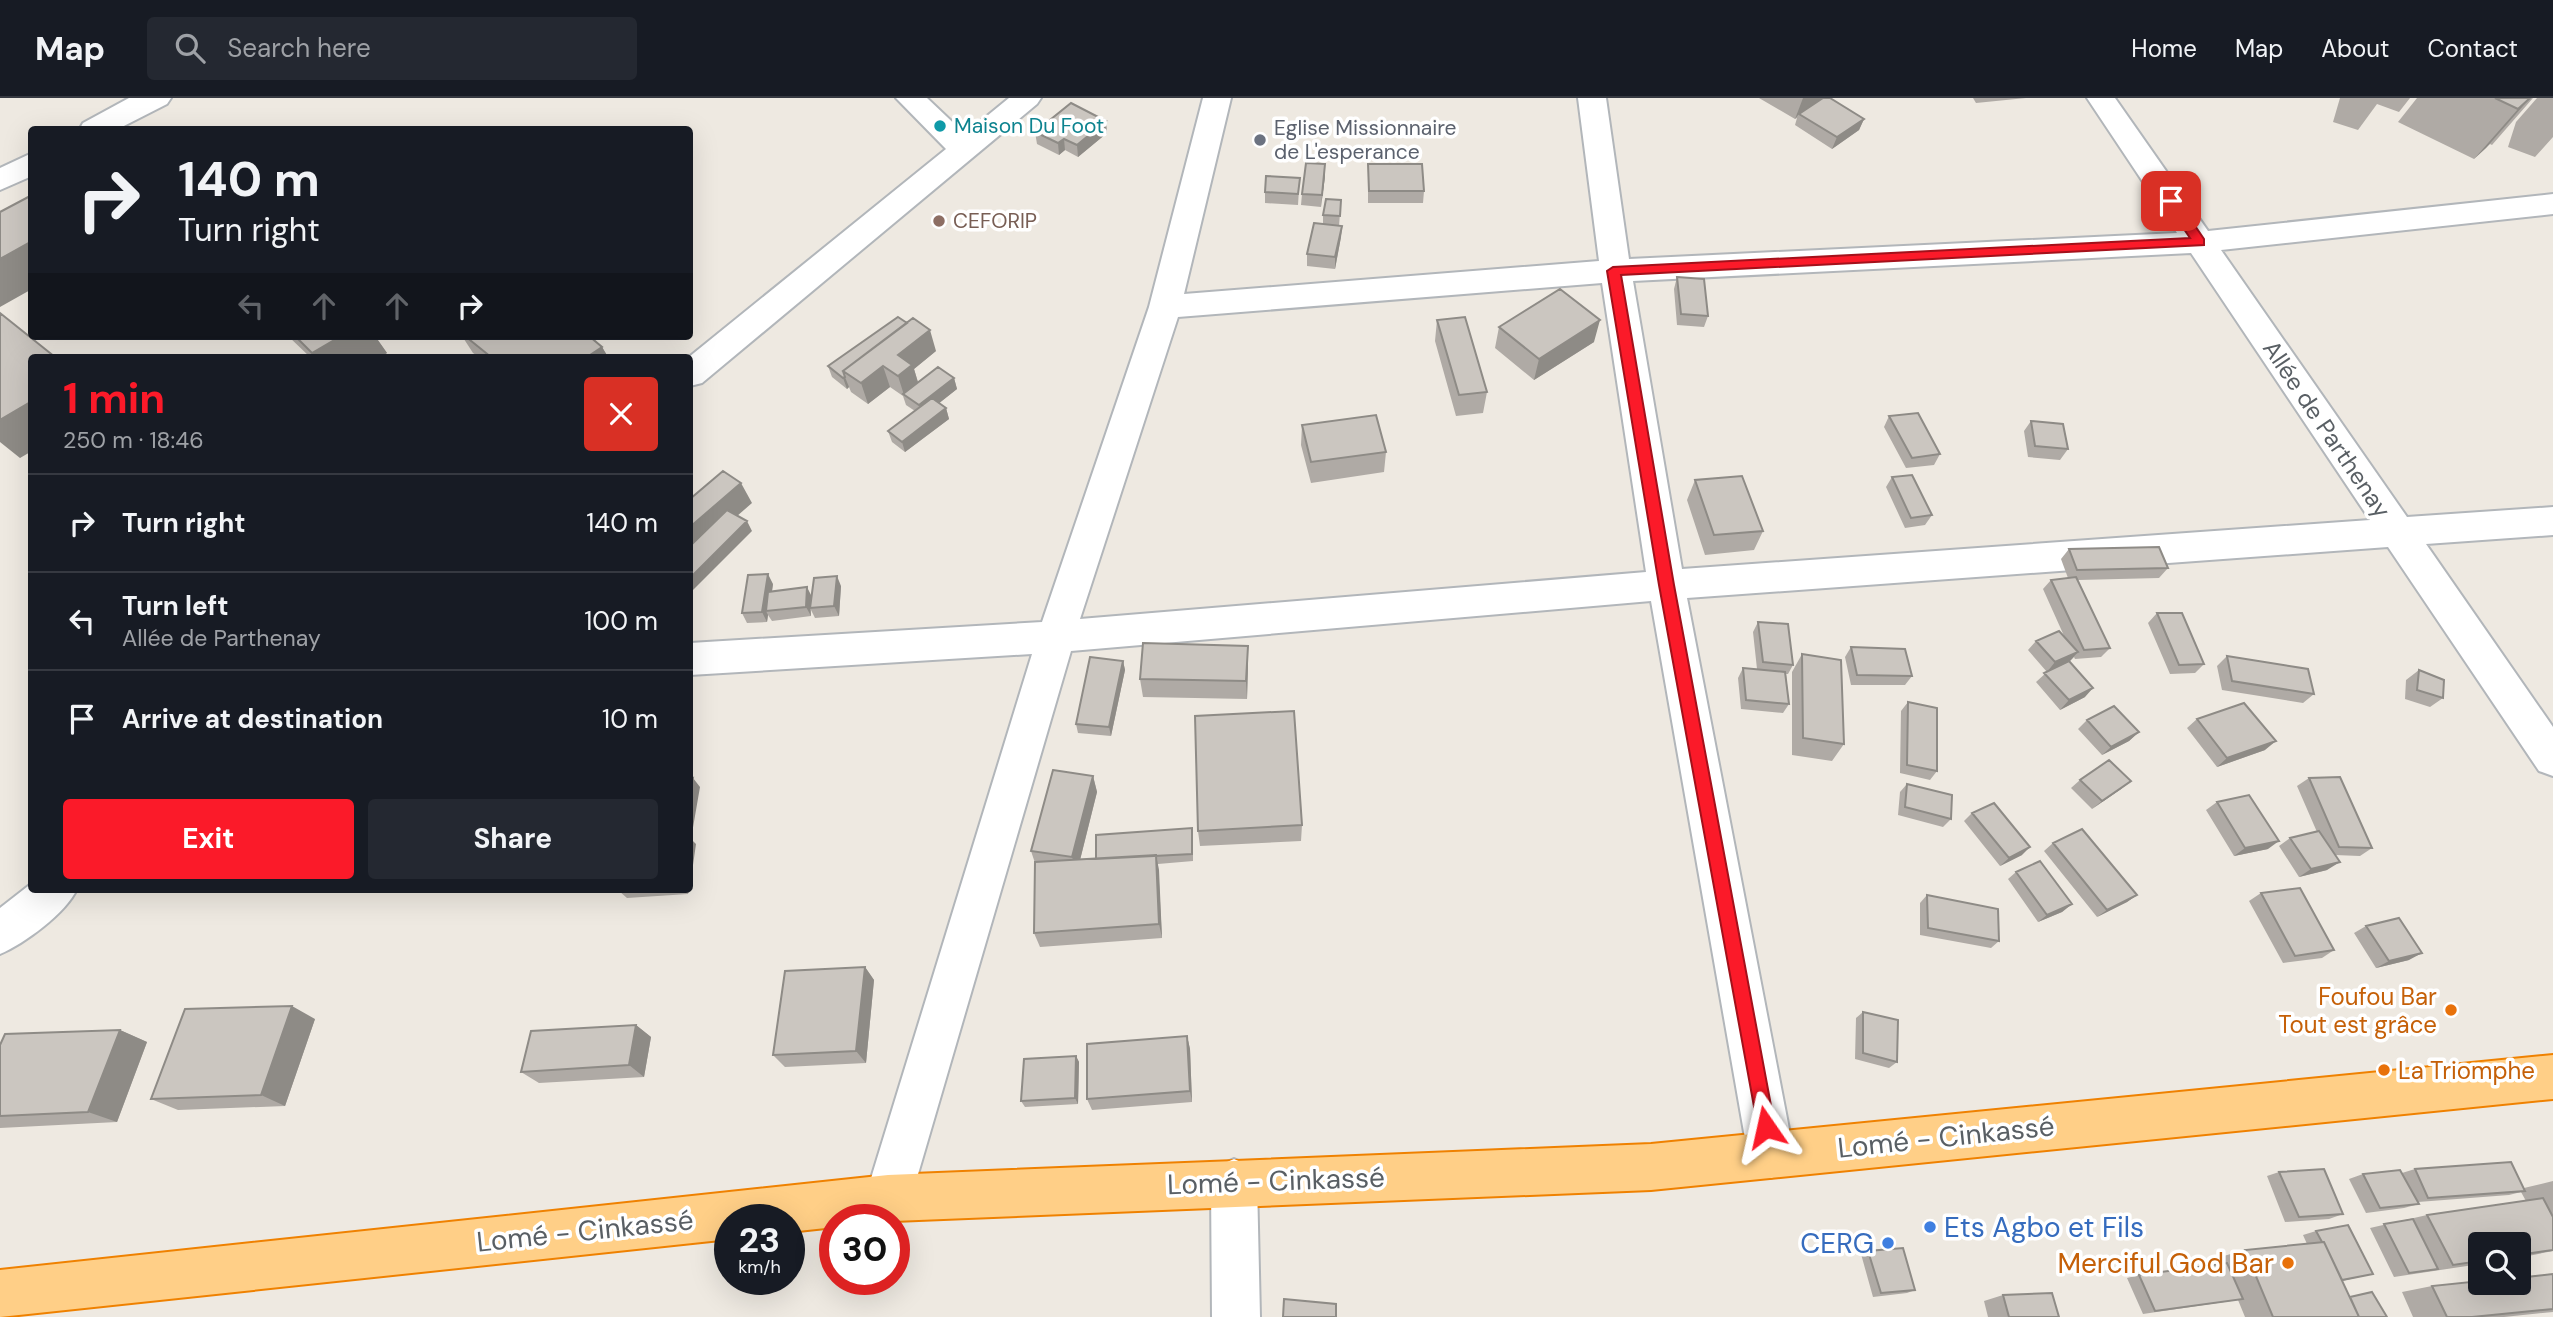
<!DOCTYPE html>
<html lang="en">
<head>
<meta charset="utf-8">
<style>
  :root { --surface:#171b24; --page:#242831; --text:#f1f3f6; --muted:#9ea1a6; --line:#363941; --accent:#fb1a29 }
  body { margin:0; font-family:"DM Sans",sans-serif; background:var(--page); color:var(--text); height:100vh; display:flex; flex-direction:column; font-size:26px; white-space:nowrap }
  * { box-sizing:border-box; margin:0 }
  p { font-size:23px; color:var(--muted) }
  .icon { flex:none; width:38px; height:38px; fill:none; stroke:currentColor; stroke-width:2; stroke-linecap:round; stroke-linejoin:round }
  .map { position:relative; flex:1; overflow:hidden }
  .details { position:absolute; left:28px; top:256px; width:665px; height:539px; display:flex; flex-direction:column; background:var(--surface); border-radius:7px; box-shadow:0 7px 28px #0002 }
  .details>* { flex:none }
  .banner { position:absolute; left:28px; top:28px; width:665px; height:214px; border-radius:7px; box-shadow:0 7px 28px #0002; background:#171b24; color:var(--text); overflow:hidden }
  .tools { position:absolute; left:2468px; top:1134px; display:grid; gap:14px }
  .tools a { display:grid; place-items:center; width:63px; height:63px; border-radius:7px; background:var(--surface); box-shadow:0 7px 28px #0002; font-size:35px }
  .speed { position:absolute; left:714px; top:1106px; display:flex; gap:14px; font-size:35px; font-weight:700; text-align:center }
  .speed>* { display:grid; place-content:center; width:91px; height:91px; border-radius:50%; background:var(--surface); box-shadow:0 7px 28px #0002; line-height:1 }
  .speed small { font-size:18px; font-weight:400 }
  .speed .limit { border:10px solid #d22; background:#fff; color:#111 }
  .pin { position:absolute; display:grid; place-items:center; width:60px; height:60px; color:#fff; margin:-30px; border-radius:14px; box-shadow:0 4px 10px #0006 }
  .me { position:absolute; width:77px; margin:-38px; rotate:349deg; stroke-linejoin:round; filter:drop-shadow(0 0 5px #0008) }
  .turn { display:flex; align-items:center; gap:24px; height:147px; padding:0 35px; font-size:32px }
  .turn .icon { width:91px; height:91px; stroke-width:2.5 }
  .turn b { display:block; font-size:49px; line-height:60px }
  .lanes { display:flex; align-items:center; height:66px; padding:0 35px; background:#0003; justify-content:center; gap:35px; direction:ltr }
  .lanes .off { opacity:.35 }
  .round { display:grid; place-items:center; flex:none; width:74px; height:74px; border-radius:7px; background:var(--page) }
  .headline { display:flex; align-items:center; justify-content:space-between; height:119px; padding:0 35px }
  h1 { font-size:42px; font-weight:700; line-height:52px; color:var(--accent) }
  .button { display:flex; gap:14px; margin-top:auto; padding:14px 35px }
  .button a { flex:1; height:80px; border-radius:7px; background:var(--accent); color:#fff; font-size:28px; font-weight:700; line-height:80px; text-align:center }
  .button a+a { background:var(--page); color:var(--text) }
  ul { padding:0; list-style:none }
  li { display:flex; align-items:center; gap:21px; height:98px; padding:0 35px; border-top:2px solid var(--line) }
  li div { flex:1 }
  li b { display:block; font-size:26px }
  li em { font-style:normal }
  header { display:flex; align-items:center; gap:42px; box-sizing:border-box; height:98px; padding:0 35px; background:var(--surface); border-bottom:2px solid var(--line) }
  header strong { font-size:33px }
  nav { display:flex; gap:38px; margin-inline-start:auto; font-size:24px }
  .search { width:490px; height:63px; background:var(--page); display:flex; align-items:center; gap:18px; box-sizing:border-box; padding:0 24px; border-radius:7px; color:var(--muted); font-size:26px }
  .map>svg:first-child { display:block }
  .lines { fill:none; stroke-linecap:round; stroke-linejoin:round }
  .minor-casing { stroke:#b2b6ba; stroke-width:4 }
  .highway-casing { stroke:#ef8100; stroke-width:4 }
  .minor { fill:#fff; fill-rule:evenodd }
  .highway { fill:#ffcf87; fill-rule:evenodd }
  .wall { fill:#afaaa5 }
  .shaded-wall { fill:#8e8b86 }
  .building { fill:#cbc6c0; stroke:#8e8b86; stroke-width:2 }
  .route { fill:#fb1a29; stroke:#a3111b; stroke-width:2 }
  .culture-dot { fill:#0f9aa8; stroke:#fff; stroke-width:2.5 }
  .worship-dot { fill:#6b7280; stroke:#fff; stroke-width:2.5 }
  .education-dot { fill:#8d6e63; stroke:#fff; stroke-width:2.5 }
  .food-dot { fill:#e8710a; stroke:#fff; stroke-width:2.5 }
  .shop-dot { fill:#3f7fe0; stroke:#fff; stroke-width:2.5 }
  .labels { text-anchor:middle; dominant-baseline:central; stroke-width:7; stroke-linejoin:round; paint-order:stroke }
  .far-culture-label { font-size:21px; fill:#0d838f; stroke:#fff; text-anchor:start }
  .far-worship-label { font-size:21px; fill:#5b616d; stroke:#fff; text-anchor:start }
  .far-education-label { font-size:21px; fill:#785e54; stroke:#fff; text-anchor:start }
  .street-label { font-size:24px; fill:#595f64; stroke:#fff }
  .food-label { font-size:24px; fill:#c56008; stroke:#fff; text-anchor:end }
  .near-street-label { font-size:28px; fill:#595f64; stroke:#fff }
  .near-shop-label { font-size:28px; fill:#366cbe; stroke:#fff; text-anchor:start }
  .near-food-label { font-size:28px; fill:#c56008; stroke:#fff; text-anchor:end }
</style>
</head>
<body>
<header>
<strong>Map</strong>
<div class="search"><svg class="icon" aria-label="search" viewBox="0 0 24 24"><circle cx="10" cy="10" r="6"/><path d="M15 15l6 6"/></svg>Search here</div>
<nav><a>Home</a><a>Map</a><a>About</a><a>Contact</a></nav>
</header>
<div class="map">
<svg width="2553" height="1219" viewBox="0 0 2553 1219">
  <rect width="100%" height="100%" fill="#eee9e1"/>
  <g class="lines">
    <g class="minor-casing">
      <path id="minor" d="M129,0H171L167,6L116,32H79L83,25Z
        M896,0H927L965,36L1009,0H1041L1037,6L702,285L690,288L689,259L946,51Z
        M1203,0H1231L1184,196L1599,163L1578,0H1606L1629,161L2177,135L2087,0H2115L2208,133L2553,96V116L2221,152L2407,419L2553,409V437L2426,446L2553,629V678L2539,673L2388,449L1687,500L1794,1057L1787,1073L1771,1080L1755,1073L1748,1057L1651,503L1071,553L911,1100L904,1116L892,1122L872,1116L865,1100L1032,556L690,577V545L1042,524L1149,209ZM2191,155L2370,422L1682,471L1633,183ZM1602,185L1646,474L1080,521L1178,219Z
        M32,55V78L0,92V70Z
        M32,785V791H77C66,815 24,846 0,856V810Z
        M1234,1061L1250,1068L1257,1084L1260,1219H1212L1211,1084L1218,1068Z"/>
    </g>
    <g class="highway-casing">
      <path id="highway" d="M2553,957V1001L1651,1092L894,1123L835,1122V1129L789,1134V1122H730V1141L0,1219V1172L888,1077L1651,1046Z"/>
    </g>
    <use href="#minor" class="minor"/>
    <use href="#highway" class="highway"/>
  </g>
  <path class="wall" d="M1759,0H1830L1864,21L1859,32L1832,51L1795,27L1797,20L1795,21Z
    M1973,0H2026L1976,5Z
    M2340,0H2410L2399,14L2377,6L2358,32L2333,24Z
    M2417,0H2533L2492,47L2490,46L2474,61L2398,24Z
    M2537,0H2553V39L2535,59L2508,49L2516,24Z
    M1035,34L1107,35L1078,59L1065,52L1059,57L1037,46Z
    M1368,66L1424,93L1423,105H1368Z
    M1325,78L1321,109L1301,107L1302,96Z
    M1299,91L1298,107L1265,105V94Z
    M1341,102L1339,128H1342L1341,139L1335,171L1307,168V156L1323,126V117Z
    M1677,179L1708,218L1704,229L1677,227L1674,191Z
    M1437,222L1487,294L1483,315L1456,318L1435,243Z
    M1499,229L1594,244L1534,282L1495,250Z
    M288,238H375L387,255L380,259H310Z
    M462,238H589L602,249L608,259H479L473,255Z
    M936,253L914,271L918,284L954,280L957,291L939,305L946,310L949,321L905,354L892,344L888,333L915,313L906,307L903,298L890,289L868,306L851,294L849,289L847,291L832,279L828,268Z
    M1889,318L1940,356L1934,367L1906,370L1884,329Z
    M2031,323L2068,351L2060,362L2028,359L2024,333Z
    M1302,327L1386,354L1384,374L1311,385L1301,347Z
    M1892,379L1932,417L1925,427L1905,430L1886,389Z
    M1695,382L1763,433L1754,452L1705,457L1687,402Z
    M2069,451L2168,470L2159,480L2078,482L2110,550L2101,559L2075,561L2074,559L2069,564L2085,599L2060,612L2036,584L2047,574L2028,552L2036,543L2065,540L2043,491L2051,482L2068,480L2061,461Z
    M773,486L772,493L812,498L841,488L839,518L815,520L811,512V518L772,523L768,517L767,524L747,525L742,515Z
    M2157,515L2204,566L2195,575L2170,576L2148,525Z
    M1758,524L1793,567L1788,576H1786L1789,606L1783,615L1741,611L1738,580L1743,570L1757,571L1753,534Z
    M1851,549L1912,578L1905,587H1851L1845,559Z
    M1802,556L1844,646L1832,663L1792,657V574Z
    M2227,558L2314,596L2303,605L2222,592L2217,568Z
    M1123,563L1125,572L1111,638L1078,635L1076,626Z
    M1248,566L1247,601L1143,599L1140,581Z
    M2419,572L2443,600L2430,609L2405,601L2406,582Z
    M1908,604L1937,673L1930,682L1900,675L1901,613Z
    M2197,621L2265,652L2217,669L2187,630Z
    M2087,622L2139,634L2129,643L2102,657L2078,631Z
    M1093,678L1097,694L1080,762L1096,761L1193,739V763L1158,766L1162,840L1040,849L1034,835L1035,765L1031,753Z
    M2309,680L2372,750L2360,758L2335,757L2327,772L2299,779L2279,748L2290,740L2317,734L2297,688Z
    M2080,682L2121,691L2092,711L2071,690Z
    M1907,686L1951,721L1943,729L1898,717L1900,694Z
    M2217,704L2268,751L2234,758L2206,712Z
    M1972,715L2022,757L2000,768L1964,723Z
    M1302,727L1301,743L1200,748L1198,733Z
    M2053,745L2137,797L2127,804L2097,819L2044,753Z
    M2016,774L2072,806L2062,814L2038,824L2008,781Z
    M620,791H689L688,796L627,800L619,793Z
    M2261,795L2334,852L2322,860L2283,865L2249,803Z
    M1927,797L1999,843L1991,850L1920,837V805Z
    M2366,828L2409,862L2376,870L2354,835Z
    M865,869L874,882L866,965L785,969L773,957Z
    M1863,914L1897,964L1889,970L1855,961L1856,920Z
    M315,921L285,1008L178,1012L151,1001Z
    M636,927L651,939L644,979L539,985L521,974Z
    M120,932L147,944L117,1024L0,1030V947Z
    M1187,938L1190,951L1192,1004L1092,1012L1087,1001Z
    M1076,958L1079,964L1078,1006L1025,1009L1021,1003Z
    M2415,1071L2524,1090L2553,1083V1153L2518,1160V1146H2480V1166L2394,1179L2370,1130L2427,1117L2526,1103L2521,1094L2509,1097L2418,1104L2419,1106L2404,1110L2366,1115L2349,1081L2363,1076L2402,1075Z
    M2279,1074L2343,1116L2329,1121L2285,1124L2267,1078Z
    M2316,1133L2373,1176L2342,1183L2350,1199L2387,1219H2245L2238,1202L2143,1216L2127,1180L2139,1177L2223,1166L2220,1159L2245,1152L2307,1146L2303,1137Z
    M1868,1153L1915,1192L1907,1195L1873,1199L1861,1156Z
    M2553,1176V1214L2504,1219H2413L2402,1194L2432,1188Z
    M2003,1197L2059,1219H1988L1984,1203Z"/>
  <path class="shaded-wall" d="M1803,0H1823L1799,16L1795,21Z
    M2530,0L2486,50L2474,61L2518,11Z
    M1864,21L1859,32L1832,51L1837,39Z
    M1106,23L1107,35L1078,59L1077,47Z
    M1064,41L1065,52L1059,57L1058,45Z
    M1325,66V78L1321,109L1322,97Z
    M1342,128L1341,139L1335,171V159Z
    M32,143V191L0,209V161Z
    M1600,222L1594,244L1534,282L1539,261Z
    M930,232L936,253L914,271L919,288L904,297L898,278V257Z
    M341,238H375L387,255L380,259H315L312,255Z
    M602,249L608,259H587Z
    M883,268L890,289L868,306L861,285Z
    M845,279L849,289L847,291L843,280Z
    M954,280L957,291L923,318L919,307Z
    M32,303V353L20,360L0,344V322Z
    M946,310L949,321L905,354L902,344Z
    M741,385L752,405L690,459V429Z
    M747,423L752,433L693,492L690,486V480Z
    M768,476L773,486L769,513H766L768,517L767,524L762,514Z
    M837,478L841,488L839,518L834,508Z
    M807,489L812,499L810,510L811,518L806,509Z
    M1248,548V566L1247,601L1246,583Z
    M2078,554L2069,564L2047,574L2055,564Z
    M1123,563L1125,572L1111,638L1109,629Z
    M2093,590L2085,599L2060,612L2069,602Z
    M2139,634L2129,643L2102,657L2111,649Z
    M2276,643L2265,652L2217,669L2227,660Z
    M1093,678L1097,694L1077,774L1072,759Z
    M693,680L700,689L691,741L696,746L690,788V704Z
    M2131,683L2121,691L2092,711L2102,703Z
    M2279,743L2268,751L2234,758L2245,750Z
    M2030,749L2022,757L2000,768L2009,760Z
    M1156,757L1159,772L1162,840L1159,826Z
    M2340,764L2327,772L2299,779L2311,771Z
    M2137,797L2127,804L2097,819L2107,812Z
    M2072,806L2062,814L2038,824L2047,817Z
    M2422,855L2409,862L2376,870L2389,863Z
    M865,869L874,882L866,965L856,953Z
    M292,908L315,921L285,1008L261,997Z
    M636,927L651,939L644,979L629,967Z
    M120,932L147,944L117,1024L88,1014Z
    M1187,938L1190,951L1192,1004L1190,993Z
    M1076,958L1079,964L1078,1006L1075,1000Z"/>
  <path class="building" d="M1823,0H1830L1864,21L1837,39L1799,16Z
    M2495,0H2530L2518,11Z
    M1071,5L1106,23L1077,47L1064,41L1058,45L1035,34Z
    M1306,65L1325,66L1322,97L1302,96Z
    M1368,66H1422L1424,93H1369Z
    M1266,78L1300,80L1298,96L1265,94Z
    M32,97V143L0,161V114Z
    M1326,101L1341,102L1340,118L1323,117Z
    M1314,125L1342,128L1335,159L1307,156Z
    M1677,179L1704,181L1708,218L1681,216Z
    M1560,191L1600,222L1539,261L1499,229Z
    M0,215L55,259H32V303L0,322Z
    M898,219L907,225L843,273L845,279L843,280L828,268Z
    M1465,219L1487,294L1459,297L1437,222Z
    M913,220L930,232L898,257L912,267L898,278L883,268L861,285L843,273Z
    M295,238H341L312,255Z
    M465,238H589L602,249L587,259H491Z
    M938,269L954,280L919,307L903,296Z
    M932,300L946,310L902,344L888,333Z
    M1918,315L1940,356L1912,360L1889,318Z
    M1376,317L1386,354L1311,364L1302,327Z
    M2031,323L2063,326L2068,351L2035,348Z
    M723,373L741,385L690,429V401Z
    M1912,377L1932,417L1911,420L1892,379Z
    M1742,378L1763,433L1714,437L1695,382Z
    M727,412L747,423L690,480V448Z
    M2159,449L2168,470L2077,472L2069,451Z
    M768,476L762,514L742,515L748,477Z
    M837,478L834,508L810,510L814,480Z
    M2076,479L2110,550L2084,552L2051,482Z
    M807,489L806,509L766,513L768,494Z
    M2157,515H2182L2204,566L2179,567Z
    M1758,524L1788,526L1793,567L1763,564Z
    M2059,533L2078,554L2055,564L2036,543Z
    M1143,545L1248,548L1246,583L1140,581Z
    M1851,549L1905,551L1912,578L1857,577Z
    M1802,556L1841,562L1844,646L1803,640Z
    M2227,558L2308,571L2314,596L2232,583Z
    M1090,559L1123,563L1109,629L1076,626Z
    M2069,563L2093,590L2069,602L2044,575Z
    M1743,570L1785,574L1789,606L1746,602Z
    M2419,572L2444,582L2443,600L2417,592Z
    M1908,604L1937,610V673L1907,667Z
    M2244,605L2276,643L2227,660L2197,621Z
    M2114,608L2139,634L2111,649L2087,622Z
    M1294,613L1302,727L1198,733L1195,618Z
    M2109,662L2131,683L2102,703L2080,682Z
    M1053,672L1093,678L1072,759L1031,753Z
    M2340,679L2372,750L2339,749L2309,680Z
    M693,680L690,704V681Z
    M1907,686L1952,697L1951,721L1905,709Z
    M2249,697L2279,743L2245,750L2217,704Z
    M1994,705L2030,749L2009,760L1972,715Z
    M1192,730V756L1096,761V737Z
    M2082,731L2137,797L2107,812L2053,745Z
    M2319,733L2340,764L2311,771L2290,740Z
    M1156,757L1159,826L1034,835L1035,764Z
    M2040,763L2072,806L2047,817L2016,774Z
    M2300,790L2334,852L2295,858L2261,795Z
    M620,791H640L619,793Z
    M1927,797L1998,811L1999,843L1928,830Z
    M2399,820L2422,855L2389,863L2366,828Z
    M865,869L856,953L773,957L785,873Z
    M292,908L261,997L151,1001L185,911Z
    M1863,914L1898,922L1897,964L1863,955Z
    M636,927L629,967L521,974L531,933Z
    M120,932L88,1014L0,1018V947L5,936Z
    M1187,938L1190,993L1087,1001V946Z
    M1076,958L1075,1000L1021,1003L1024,961Z
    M2511,1064L2525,1093L2428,1100L2415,1071Z
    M2324,1071L2343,1116L2299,1119L2279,1074Z
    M2400,1072L2419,1106L2380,1110L2363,1076Z
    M2543,1100L2553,1119V1152L2518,1157V1146H2480V1163L2453,1167L2427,1117Z
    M2413,1121L2438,1171L2409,1175L2384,1126Z
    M2348,1127L2373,1176L2342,1182L2324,1144H2322L2316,1133Z
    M2324,1144L2359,1219H2273L2245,1152Z
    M1903,1150L1915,1192L1881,1195L1868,1153Z
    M2227,1165L2243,1201L2155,1213L2139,1177Z
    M2553,1176V1211L2472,1219H2447L2432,1188L2480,1183V1185H2518V1180Z
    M2372,1194L2387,1219H2359L2350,1199Z
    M2052,1195L2059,1219H2009L2003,1197Z
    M1284,1201L1336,1206V1219H1283Z"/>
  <path class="route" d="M2171,99L2176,100L2204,141V147L1621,177L1674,487L1775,1029L1773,1036L1766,1039L1759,1036L1659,487L1607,173L1613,169L2190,140L2165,103Z"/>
  <circle class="culture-dot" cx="940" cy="28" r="7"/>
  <circle class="worship-dot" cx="1260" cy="42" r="7"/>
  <circle class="education-dot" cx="939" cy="123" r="7"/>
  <g class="food-dot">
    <circle cx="2451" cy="912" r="7"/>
    <circle cx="2384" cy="972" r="7"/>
    <circle cx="2288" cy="1165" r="7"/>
  </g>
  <g class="shop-dot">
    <circle cx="1930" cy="1129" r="7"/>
    <circle cx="1888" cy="1145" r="7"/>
  </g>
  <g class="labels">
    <g class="far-culture-label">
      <text x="954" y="28">Maison Du Foot</text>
    </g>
    <g class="far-worship-label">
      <text x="1274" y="30">Eglise Missionnaire<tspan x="1274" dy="24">de L'esperance</tspan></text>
    </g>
    <g class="far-education-label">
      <text x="953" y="123">CEFORIP</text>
    </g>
    <g class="street-label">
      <text transform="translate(2327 331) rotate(56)">Allée de Parthenay</text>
    </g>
    <g class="food-label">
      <text x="2437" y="898">Foufou Bar<tspan x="2437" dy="28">Tout est grâce</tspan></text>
      <text x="2398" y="972" text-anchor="start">La Triomphe</text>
    </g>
    <g class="near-street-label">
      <text transform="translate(1946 1039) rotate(-6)">Lomé - Cinkassé</text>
      <text transform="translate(1276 1083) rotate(-2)">Lomé - Cinkassé</text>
      <text transform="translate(585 1133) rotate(-6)">Lomé - Cinkassé</text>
    </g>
    <g class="near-shop-label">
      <text x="1944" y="1129">Ets Agbo et Fils</text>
      <text x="1874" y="1145" text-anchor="end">CERG</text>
    </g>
    <g class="near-food-label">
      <text x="2274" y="1165">Merciful God Bar</text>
    </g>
  </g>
</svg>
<div class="tools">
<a><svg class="icon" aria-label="search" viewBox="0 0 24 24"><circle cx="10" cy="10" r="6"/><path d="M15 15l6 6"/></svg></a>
</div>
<div class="speed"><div>23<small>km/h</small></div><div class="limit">30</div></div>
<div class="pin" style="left:2171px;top:103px;background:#d93025"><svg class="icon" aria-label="arrive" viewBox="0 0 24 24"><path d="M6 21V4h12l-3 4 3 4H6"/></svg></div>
<svg class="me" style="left:1766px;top:1029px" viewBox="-20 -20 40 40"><path d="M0-17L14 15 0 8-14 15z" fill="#fb1a29" stroke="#fff" stroke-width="4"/></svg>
<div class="banner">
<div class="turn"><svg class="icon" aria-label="right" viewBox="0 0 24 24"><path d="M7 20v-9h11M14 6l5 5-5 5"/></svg><div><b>140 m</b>Turn right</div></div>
<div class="lanes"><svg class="icon off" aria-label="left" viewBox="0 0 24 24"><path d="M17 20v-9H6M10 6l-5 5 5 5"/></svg><svg class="icon off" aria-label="ahead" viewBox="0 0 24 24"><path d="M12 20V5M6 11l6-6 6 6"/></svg><svg class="icon off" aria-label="ahead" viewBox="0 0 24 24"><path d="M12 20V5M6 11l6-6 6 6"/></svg><svg class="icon" aria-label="right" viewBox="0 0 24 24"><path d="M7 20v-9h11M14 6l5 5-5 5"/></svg></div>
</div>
<section class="details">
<div class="headline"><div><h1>1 min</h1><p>250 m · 18:46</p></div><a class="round" style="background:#d93025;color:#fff"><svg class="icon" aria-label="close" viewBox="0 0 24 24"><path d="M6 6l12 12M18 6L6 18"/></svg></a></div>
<ul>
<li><svg class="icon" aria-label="right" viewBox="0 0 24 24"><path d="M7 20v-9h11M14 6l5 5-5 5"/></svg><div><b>Turn right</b></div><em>140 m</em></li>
<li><svg class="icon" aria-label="left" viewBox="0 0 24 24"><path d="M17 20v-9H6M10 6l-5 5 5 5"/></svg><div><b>Turn left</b><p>Allée de Parthenay</p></div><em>100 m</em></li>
<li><svg class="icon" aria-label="arrive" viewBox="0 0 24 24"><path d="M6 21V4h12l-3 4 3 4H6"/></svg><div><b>Arrive at destination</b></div><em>10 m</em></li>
</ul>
<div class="button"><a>Exit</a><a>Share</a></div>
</section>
</div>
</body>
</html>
